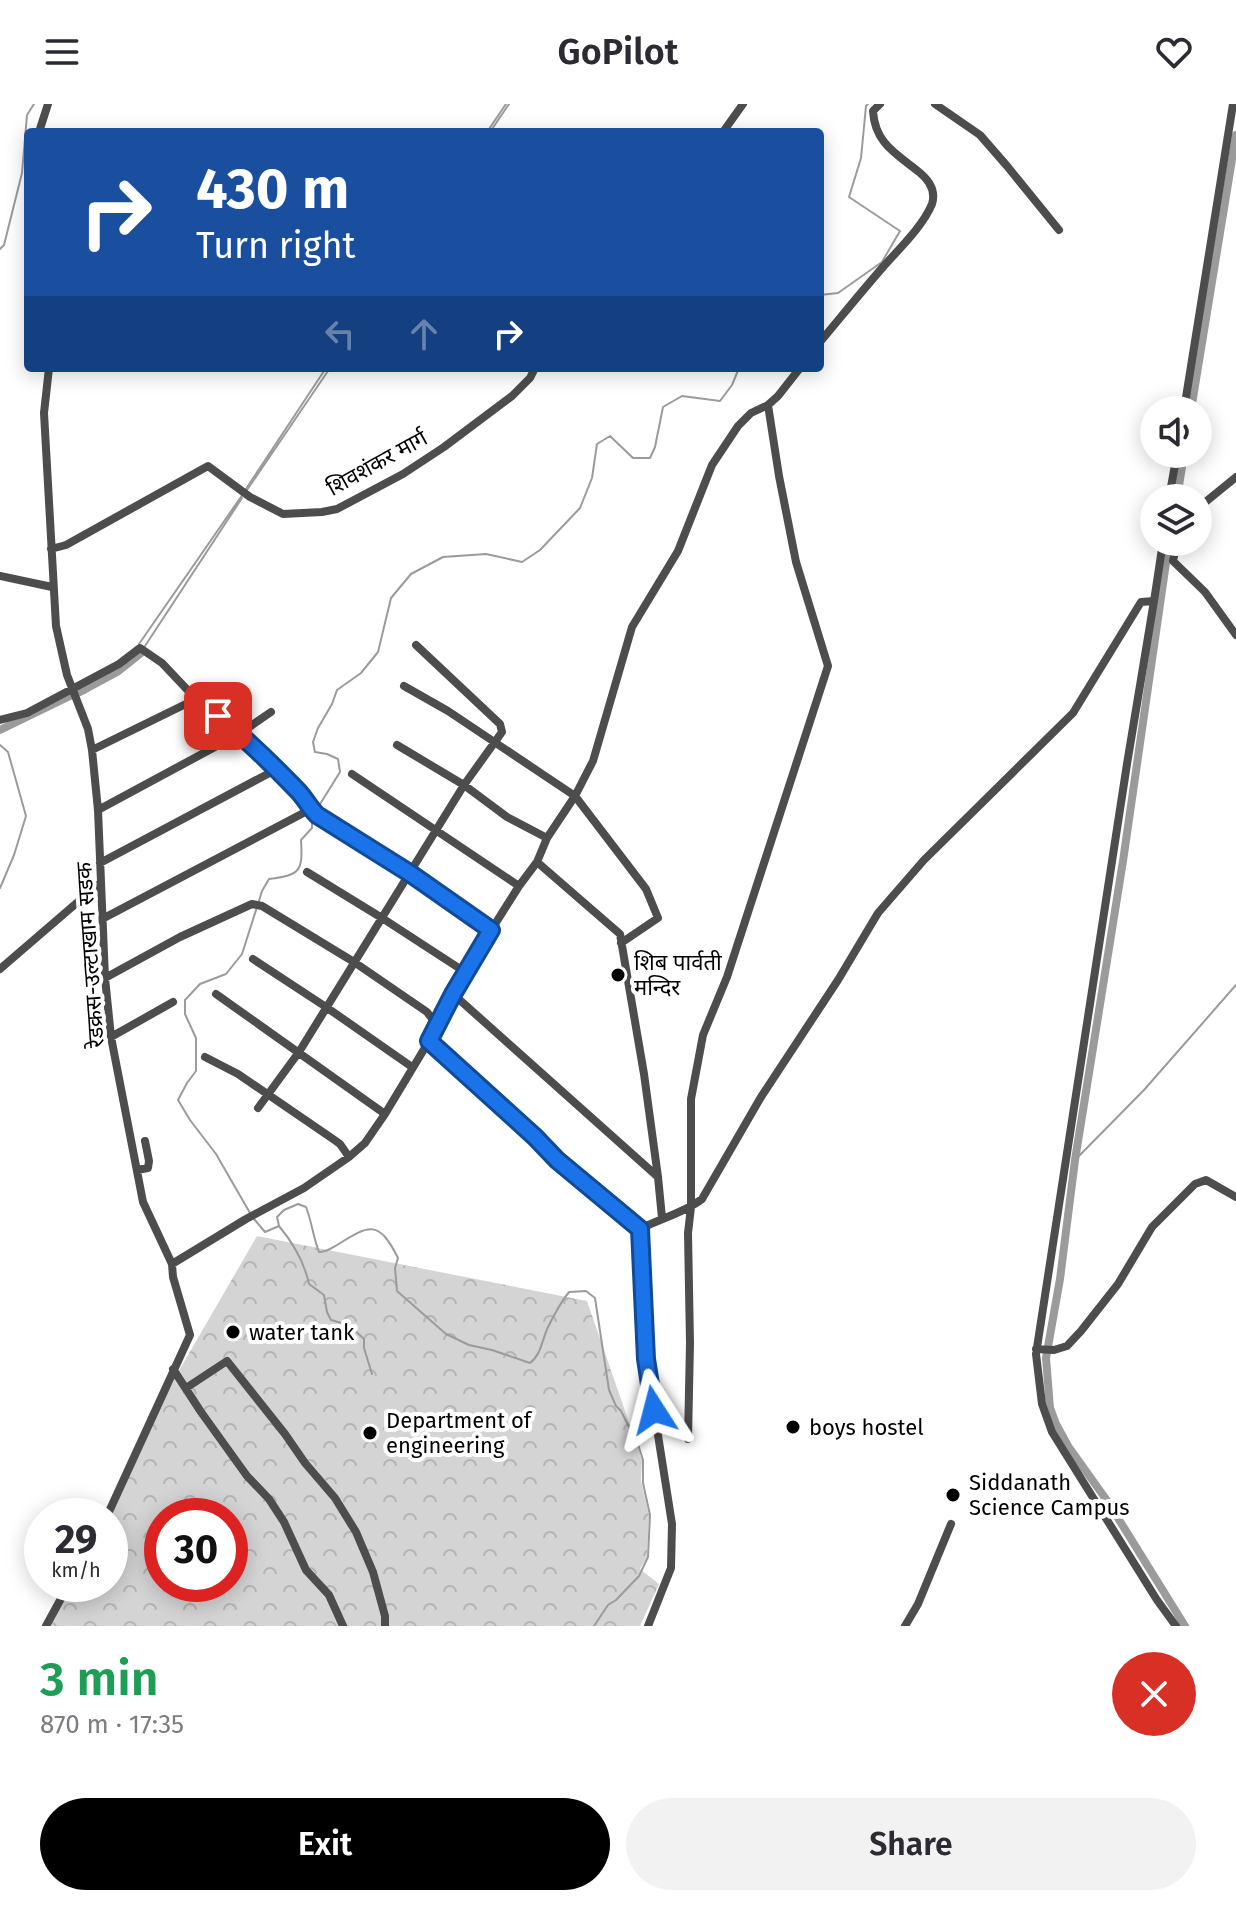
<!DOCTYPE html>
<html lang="en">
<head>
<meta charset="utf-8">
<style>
  :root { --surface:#fff; --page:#f2f2f3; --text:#2b2b33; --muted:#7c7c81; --accent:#000 }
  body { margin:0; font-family:"Fira Sans","Noto Sans Devanagari",sans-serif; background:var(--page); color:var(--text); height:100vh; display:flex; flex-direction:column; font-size:30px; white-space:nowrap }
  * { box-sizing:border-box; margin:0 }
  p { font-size:26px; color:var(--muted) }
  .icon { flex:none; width:44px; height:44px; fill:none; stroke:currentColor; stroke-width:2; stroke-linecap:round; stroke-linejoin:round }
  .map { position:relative; height:1522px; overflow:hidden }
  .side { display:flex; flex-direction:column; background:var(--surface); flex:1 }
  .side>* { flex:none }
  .hud { position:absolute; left:24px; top:24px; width:800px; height:244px; border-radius:8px; box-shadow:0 4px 20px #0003; background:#1a4fa0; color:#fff; overflow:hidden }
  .buttons { position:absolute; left:1140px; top:292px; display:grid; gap:16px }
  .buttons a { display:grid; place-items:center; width:72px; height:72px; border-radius:50%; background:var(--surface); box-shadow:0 4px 20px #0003; font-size:40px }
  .speed { position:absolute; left:24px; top:1394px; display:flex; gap:16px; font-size:40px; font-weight:700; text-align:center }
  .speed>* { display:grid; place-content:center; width:104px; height:104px; border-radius:50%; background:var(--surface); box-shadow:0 4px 20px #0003; line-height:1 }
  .speed small { font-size:20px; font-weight:400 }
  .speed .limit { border:12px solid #d22; background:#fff; color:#111 }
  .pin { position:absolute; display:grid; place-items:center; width:68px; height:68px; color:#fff; margin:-34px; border-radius:16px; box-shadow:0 4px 12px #0006 }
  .me { position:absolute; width:88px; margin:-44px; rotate:351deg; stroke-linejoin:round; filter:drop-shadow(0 0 6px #0008) }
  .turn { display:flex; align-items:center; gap:28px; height:168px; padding:0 40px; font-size:36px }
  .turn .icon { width:104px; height:104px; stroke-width:2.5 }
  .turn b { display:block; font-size:56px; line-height:68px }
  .lanes { display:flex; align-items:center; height:76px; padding:0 40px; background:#0003; justify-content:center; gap:40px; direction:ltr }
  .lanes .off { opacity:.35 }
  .round { display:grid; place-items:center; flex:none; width:84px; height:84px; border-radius:42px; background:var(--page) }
  .summary { display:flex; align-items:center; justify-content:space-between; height:136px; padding:0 40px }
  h1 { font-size:48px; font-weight:600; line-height:60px; color:#1e9e55 }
  .button { display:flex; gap:16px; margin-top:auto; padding:16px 40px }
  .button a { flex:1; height:92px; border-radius:48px; background:var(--accent); color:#fff; font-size:32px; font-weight:600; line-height:92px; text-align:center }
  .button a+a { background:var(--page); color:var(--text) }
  header { display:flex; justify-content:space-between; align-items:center; height:104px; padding:0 40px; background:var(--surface); font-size:36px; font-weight:600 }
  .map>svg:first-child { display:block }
  .forest { fill:url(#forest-crowns); fill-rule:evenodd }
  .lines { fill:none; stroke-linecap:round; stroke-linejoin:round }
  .stream { stroke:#9b9b9b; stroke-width:2 }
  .canal { stroke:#9b9b9b; stroke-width:8 }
  .minor { stroke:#4d4d4d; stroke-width:8 }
  .route-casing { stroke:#114b97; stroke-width:20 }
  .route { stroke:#1a73e8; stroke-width:14 }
  .poi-dot { fill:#000; stroke:#fff; stroke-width:3 }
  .labels { text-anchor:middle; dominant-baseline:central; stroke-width:8; stroke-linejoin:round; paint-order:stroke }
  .street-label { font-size:22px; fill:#000; stroke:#fff }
  .poi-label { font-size:22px; fill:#000; stroke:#fff; text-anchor:start }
</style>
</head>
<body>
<header><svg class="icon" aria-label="menu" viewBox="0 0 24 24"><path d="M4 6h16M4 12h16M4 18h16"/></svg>GoPilot<svg class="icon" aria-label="heart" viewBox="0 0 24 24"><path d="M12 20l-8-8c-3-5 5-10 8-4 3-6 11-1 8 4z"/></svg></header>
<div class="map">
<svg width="1236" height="1522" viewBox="0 0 1236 1522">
  <defs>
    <pattern id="forest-crowns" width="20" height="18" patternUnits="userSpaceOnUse" patternTransform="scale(2)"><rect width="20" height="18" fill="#d4d4d4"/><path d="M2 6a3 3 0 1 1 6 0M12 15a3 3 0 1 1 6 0" fill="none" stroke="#b4b4b4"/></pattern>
  </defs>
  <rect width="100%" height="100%" fill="#fff"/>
  <path class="forest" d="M257,1132L587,1197L642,1356L641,1377L649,1411L647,1453L640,1465L659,1480L640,1522H49L70,1480H110V1412H105L177,1270ZM162,1412H230V1480H162Z"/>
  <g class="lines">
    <path class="stream" d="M487,28L506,0
      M490,28L509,0
      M0,145L4,141L22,69L27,11L34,0
      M820,191L838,189L882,158L900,127L849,93L861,54L866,2L868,0
      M246,385L326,264
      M247,386L330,264
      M139,540L243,390
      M145,542L242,394
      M0,641L8,648L26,712L14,751L0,784
      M317,705L340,668L338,655L327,650L315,648L313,638L318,624L332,600L337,586L361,569L378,548L391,494L411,470L443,453L486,450L522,458L540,446L580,404L592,374L597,340L610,332L633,354H650L655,343L663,303L682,292L720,297L732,281L739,264
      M259,797L262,787L269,775C300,771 303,768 301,736L312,724V713L314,710
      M1075,1056L1144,986L1236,881
      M250,1109L216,1050L190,1016L178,996L187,979L196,967V934L185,910V896L200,880L226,870L242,850L257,803
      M254,1115L265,1128L279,1122L277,1113L284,1106L298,1100L306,1103C312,1118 313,1133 319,1148C327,1148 330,1145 337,1141C370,1120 379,1116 398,1154L395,1164L397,1187L446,1230L469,1241L492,1246L530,1259C541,1251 542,1236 548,1223C554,1211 560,1199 569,1188L586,1187L595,1194L609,1286L616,1302L621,1307L628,1321L636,1334L643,1356V1379L650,1411L648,1453L639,1472L616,1496L608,1501L594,1522
      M279,1122C294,1140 304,1157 309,1180L324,1191L327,1208L331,1216L349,1221L364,1235V1244L372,1270"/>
    <path class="canal" d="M1191,306L1236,31
      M1177,394L1184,350
      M1169,438L1123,757L1075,1056L1060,1175L1046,1254L1050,1304L1056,1320L1068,1342L1108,1398L1185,1522
      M80,588L117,568L141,549
      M0,626L70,592"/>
    <path class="minor" d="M935,0L980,31L1007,62L1059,126
      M39,28L48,0
      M723,28L743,0
      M820,238C841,213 862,187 883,163C899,145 923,122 932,100C936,87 929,76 919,68C897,50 875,40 873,7L880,0
      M49,264L44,309L56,522L67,571L88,625L92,646L98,706L105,874L111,933L143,1098L172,1160L173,1173L190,1231L107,1412
      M1184,306L1233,0
      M1169,394L1177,350
      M1198,404L1236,373
      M1177,438L1173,457L1205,488L1236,531
      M51,445L66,441L208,362L250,393L283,410L322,408L337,405L403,370L444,343L512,292L530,274L535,264
      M0,472L52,483
      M1154,497L1127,660L1036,1250L1042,1300L1052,1328L1157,1496L1176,1522
      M404,582L448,607L575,692L646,785L658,814L621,839
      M0,616L27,609L119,560L140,544L162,559L196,595L239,630L277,665L306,694L311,705L317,711L411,770L491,826
      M397,641L464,681L507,713L547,734
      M92,646L196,595
      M352,670L519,782
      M98,706L239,630L271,608
      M537,758L620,830L644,970L658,1073L662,1114
      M100,759L277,665
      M307,768L382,814L465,868
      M104,814L311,705
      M253,855L326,903L412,963
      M0,865L101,778
      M105,874L180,833L252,800L262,802L354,858L427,908L437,921
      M216,890L385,1010
      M453,890L658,1073
      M111,933L173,898
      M429,937L535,1033L557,1056L640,1125
      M205,953L238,970L333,1035L340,1040L349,1053
      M258,1004L299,948L464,681L502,628L500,620L416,541
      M137,1066L148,1064L149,1057L145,1037
      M172,1160L246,1115L304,1084L349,1053L365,1039L385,1010L429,937L465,868L519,782L537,758L547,734L575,692L593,657L632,523L678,447L712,361L738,322L751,309L768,301L778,292L800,264
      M1036,1245L1054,1246L1067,1242L1081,1227L1118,1180L1152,1123L1195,1080L1206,1076L1236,1093
      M173,1265L201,1308L247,1372L269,1395L284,1418L306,1466L329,1491L343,1522
      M186,1284L227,1257L285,1330L305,1359L335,1394L356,1428L373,1468L385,1512V1522
      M688,1335L690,1239L688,1129L691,1103V995L703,931L727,873L828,562L796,458L779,372L768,301
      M46,1522L69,1480
      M648,1522L671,1464L672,1420L646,1255L643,1165L640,1125C661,1114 684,1109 702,1095L761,993L838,876L878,809L924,756L1073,609L1141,498L1154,497L1163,438
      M905,1522L918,1500L951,1420"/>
  </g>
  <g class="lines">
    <g class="route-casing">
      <path id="route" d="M218,612C246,635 272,660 297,686C305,694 309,703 317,711L411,770L491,826L453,890L429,937L535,1033L557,1056L640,1125L646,1255L654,1306"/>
    </g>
    <use href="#route" class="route"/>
  </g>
  <g class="poi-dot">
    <circle cx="618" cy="871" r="8"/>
    <circle cx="233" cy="1228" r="8"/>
    <circle cx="793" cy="1323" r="8"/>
    <circle cx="370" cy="1329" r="8"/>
    <circle cx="953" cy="1391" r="8"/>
  </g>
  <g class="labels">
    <g class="street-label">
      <text transform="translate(377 359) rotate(-29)">शिवशंकर मार्ग</text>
      <text transform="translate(90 851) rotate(-94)">रेडक्रस-उल्टाखाम सडक</text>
    </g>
    <g class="poi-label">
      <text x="634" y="858">शिब पार्वती<tspan x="634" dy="25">मन्दिर</tspan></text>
      <text x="249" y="1228">water tank</text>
      <text x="386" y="1316">Department of<tspan x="386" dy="25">engineering</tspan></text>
      <text x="809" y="1323">boys hostel</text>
      <text x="969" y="1378">Siddanath<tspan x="969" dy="25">Science Campus</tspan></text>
    </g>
  </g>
</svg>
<div class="buttons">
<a><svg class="icon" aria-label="sound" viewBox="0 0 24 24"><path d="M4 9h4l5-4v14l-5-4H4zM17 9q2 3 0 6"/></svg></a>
<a><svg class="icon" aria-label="layers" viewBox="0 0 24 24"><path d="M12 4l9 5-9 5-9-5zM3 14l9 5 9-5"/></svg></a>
</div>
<div class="speed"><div>29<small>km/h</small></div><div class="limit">30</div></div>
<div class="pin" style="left:218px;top:612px;background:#d93025"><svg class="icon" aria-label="arrive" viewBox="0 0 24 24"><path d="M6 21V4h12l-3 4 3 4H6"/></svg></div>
<svg class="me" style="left:654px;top:1306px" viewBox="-20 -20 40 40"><path d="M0-17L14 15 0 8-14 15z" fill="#1a73e8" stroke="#fff" stroke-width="4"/></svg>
<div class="hud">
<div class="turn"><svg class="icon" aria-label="right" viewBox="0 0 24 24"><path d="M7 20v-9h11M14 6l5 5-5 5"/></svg><div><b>430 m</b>Turn right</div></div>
<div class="lanes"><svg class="icon off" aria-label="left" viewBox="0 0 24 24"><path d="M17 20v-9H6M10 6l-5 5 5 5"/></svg><svg class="icon off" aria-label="ahead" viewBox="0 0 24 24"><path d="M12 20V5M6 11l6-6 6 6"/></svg><svg class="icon" aria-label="right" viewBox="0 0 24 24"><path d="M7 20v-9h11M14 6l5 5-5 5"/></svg></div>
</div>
</div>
<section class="side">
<div class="summary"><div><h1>3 min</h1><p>870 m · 17:35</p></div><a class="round" style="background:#d93025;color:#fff"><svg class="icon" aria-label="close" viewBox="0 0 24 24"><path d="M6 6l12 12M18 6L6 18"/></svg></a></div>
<div class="button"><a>Exit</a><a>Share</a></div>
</section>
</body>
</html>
